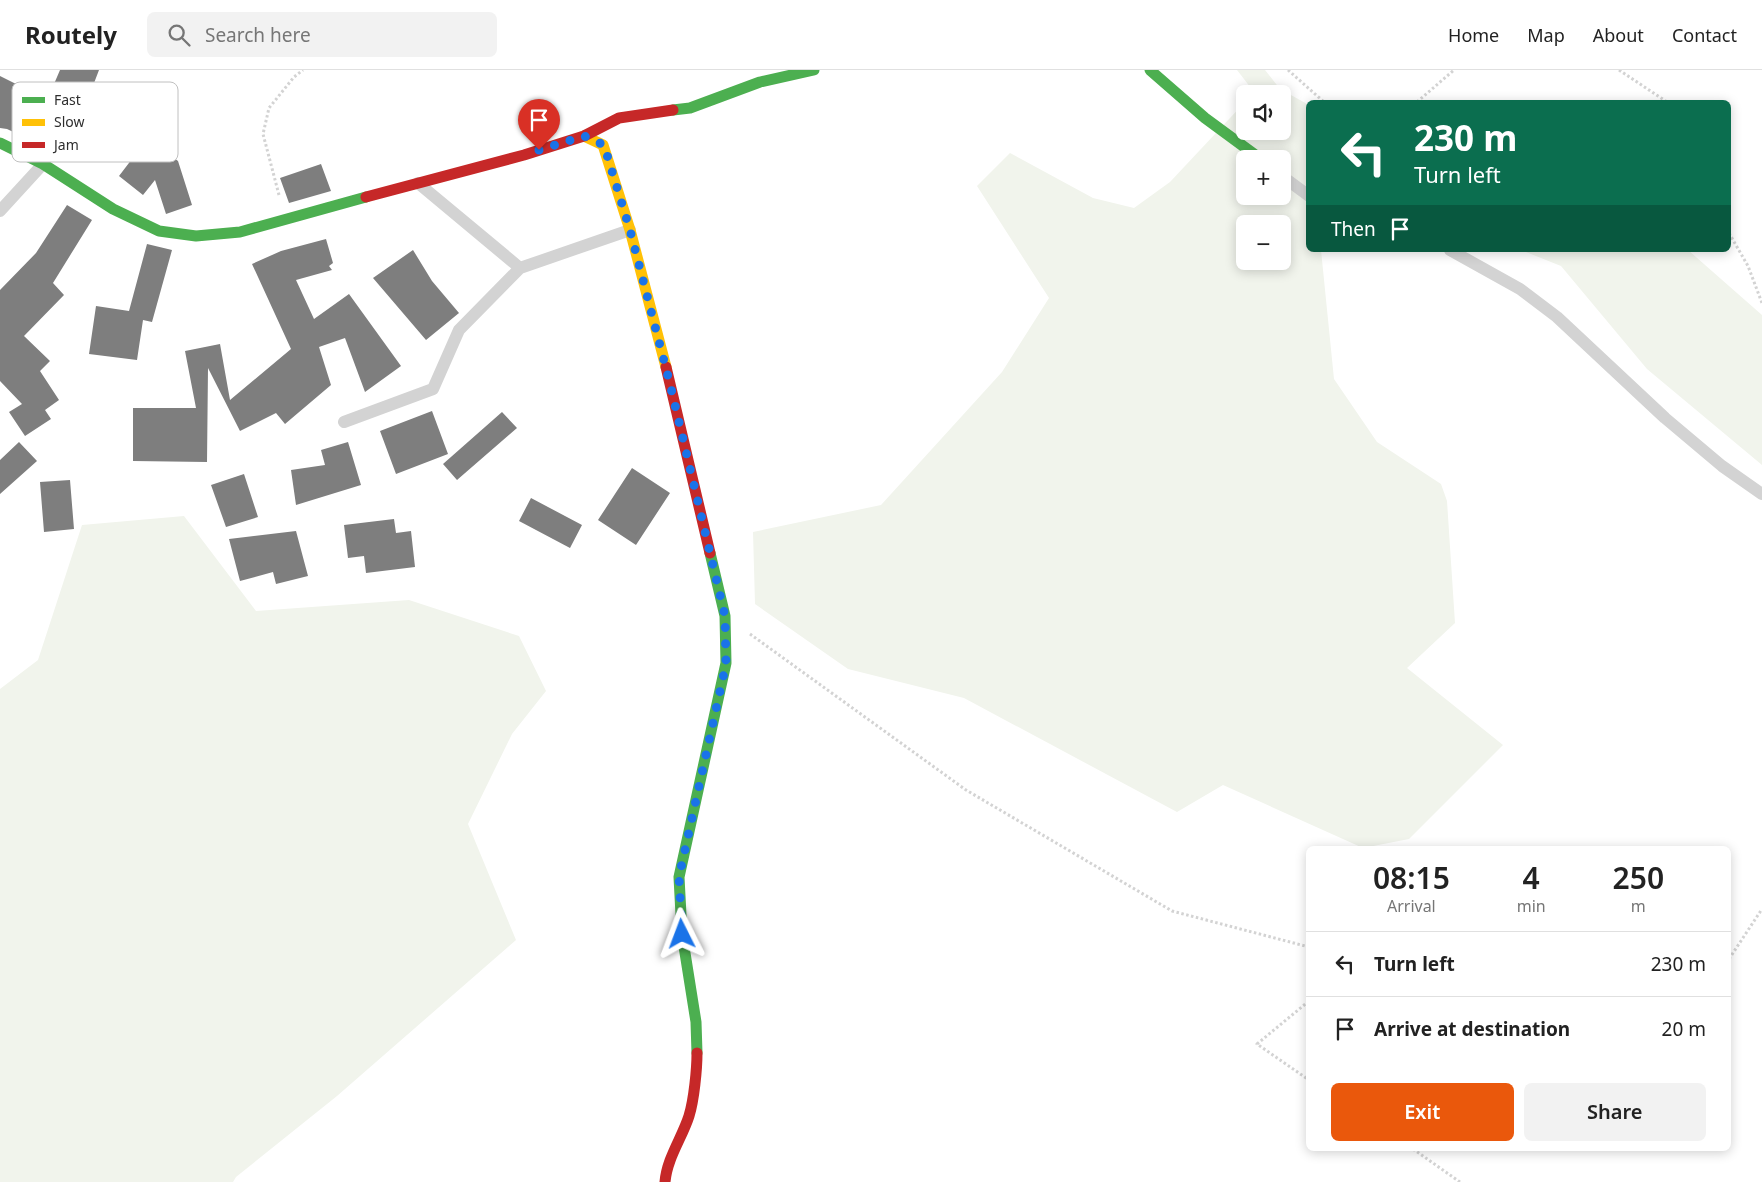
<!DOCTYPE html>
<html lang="en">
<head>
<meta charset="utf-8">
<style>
  :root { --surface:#fff; --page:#f2f2f2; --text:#222; --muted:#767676; --line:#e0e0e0; --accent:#ea580c }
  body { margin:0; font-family:"Noto Sans",sans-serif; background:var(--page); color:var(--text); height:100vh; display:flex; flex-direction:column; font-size:19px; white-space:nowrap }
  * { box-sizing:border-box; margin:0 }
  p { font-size:16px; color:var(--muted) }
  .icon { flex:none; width:28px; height:28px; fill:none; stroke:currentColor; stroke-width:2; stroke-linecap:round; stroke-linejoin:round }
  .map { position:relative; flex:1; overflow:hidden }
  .drawer { position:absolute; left:1306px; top:776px; width:425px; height:305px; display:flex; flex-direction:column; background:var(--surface); border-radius:8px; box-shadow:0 2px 12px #0003 }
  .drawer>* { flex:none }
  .banner { position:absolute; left:1306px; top:30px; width:425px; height:152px; border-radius:8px; box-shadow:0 2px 12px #0003; background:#0b6e4f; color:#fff; overflow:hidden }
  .buttons { position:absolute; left:1236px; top:15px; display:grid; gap:10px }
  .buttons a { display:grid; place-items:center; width:55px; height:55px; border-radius:8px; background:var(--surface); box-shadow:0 2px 12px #0003; font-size:25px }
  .pin { position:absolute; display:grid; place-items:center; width:42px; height:42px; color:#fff; margin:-51px -21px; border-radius:50% 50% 50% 0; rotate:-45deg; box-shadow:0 0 5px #0007 }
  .pin .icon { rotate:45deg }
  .me { position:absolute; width:55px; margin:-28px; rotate:357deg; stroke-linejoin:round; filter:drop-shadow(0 0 4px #0008) }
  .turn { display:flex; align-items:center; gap:18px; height:105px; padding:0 25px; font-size:22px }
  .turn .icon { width:65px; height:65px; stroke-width:2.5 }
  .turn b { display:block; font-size:35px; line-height:42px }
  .then { display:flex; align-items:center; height:48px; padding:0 25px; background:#0003; gap:10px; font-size:19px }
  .eta { display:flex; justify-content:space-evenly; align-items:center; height:85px; text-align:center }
  .eta b { font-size:30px; font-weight:600; line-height:35px }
  .cta { display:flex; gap:10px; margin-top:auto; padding:10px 25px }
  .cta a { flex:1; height:58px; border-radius:8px; background:var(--accent); color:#fff; font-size:20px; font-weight:600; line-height:58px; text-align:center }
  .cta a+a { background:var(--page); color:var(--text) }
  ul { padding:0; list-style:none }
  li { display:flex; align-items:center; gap:15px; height:65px; padding:0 25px; border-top:1px solid var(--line) }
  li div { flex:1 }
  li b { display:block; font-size:19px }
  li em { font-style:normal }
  header { display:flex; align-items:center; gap:30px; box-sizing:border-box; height:70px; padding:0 25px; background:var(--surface); border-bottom:1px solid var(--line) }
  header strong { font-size:24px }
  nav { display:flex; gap:28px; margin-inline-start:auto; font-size:18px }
  .search { width:350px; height:45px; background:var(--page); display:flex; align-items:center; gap:12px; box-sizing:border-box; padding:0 18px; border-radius:8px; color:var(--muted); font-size:19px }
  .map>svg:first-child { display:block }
  .green { fill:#f1f4ec; fill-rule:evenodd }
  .building { fill:#7e7e7e }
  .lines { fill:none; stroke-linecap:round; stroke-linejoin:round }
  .path { stroke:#d3d3d3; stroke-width:3; stroke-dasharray:2.5 2.5; stroke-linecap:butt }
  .lane { stroke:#d3d3d3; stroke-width:12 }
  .fast { stroke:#4caf50; stroke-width:11 }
  .slow { stroke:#ffc107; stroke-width:11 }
  .jam { stroke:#c62828; stroke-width:11 }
  .route { stroke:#1a73e8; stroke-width:9; stroke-dasharray:0 16.2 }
  .key { fill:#fff; stroke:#c0c0c0; stroke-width:1 }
  .key-label { font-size:14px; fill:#2e2e2e }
</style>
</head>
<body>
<header>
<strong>Routely</strong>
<div class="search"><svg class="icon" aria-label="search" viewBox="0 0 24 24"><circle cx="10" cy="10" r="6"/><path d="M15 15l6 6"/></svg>Search here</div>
<nav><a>Home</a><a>Map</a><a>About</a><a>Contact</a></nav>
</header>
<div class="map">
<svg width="1762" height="1112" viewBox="0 0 1762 1112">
  <rect width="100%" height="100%" fill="#fff"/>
  <path class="green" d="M1237,0H1265L1280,19L1309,35V180H1321L1334,309L1377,372L1441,414L1447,431L1455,553L1407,598L1503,675L1409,769L1363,778L1223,715L1177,742L964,628L848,599L755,534L753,462L881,435L1002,302L1049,228L977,116L1010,83L1093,128L1134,138L1170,112L1245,32V61H1282V24H1253L1254,22ZM1245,89H1282V126H1245ZM1245,154H1282V191H1245Z
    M1521,180H1688L1762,245V395L1647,299L1561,196Z
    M184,446L256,541L409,530L519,566L546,621L512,664L468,754L516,870L337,1026L236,1107L233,1112H0V619L38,590L82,455Z"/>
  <path class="building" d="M60,0H99L83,42L48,28Z
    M0,6L16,14L40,39L26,68L7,59L0,58Z
    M148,68L178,91L192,135L166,144L155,110L143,125L119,106Z
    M321,94L331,121L289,133L280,108Z
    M67,135L92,150L53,213L64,225L24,266L50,291L40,301L59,330L45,340L51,349L25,366L9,342L22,334L0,311V220L36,183Z
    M326,169L333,193L329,196L332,200L296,210L314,249L349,224L401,296L365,322L345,268L319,277L331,315L285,354L276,343L240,361L208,298L207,392L133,391V338H196L185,281L220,274L230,330L291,279L252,194L281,181Z
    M147,174L172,180L152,252L143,250L137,290L89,284L96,236L129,241Z
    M413,180L432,211L459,243L426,270L373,208Z
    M432,341L448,384L396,404L380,361Z
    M502,342L517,358L457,410L443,394Z
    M19,372L37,391L0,424V390Z
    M348,372L361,415L296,435L291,400L325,395L321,380Z
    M632,398L670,423L636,475L598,450Z
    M244,404L258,447L226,457L211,415Z
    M70,410L74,459L44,462L40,412Z
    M531,428L582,455L570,478L519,451Z
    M394,449L396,463L411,461L415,497L366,503L364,486L348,488L344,455Z
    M296,461L308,506L276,514L273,502L240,511L229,469Z"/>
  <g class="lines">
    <path class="path" d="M1288,0L1324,32
      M1619,0L1667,32
      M1417,32L1454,0
      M279,125L263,64L269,38L294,7L303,0
      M1729,163L1748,196L1762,233
      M750,564L966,720L1172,841L1309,877
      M1729,889L1762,839
      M1309,931L1257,974L1309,1010
      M1413,1079L1460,1112"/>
    <path class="lane" d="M1282,106L1309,126
      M418,113L520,198
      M0,141L43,94
      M1450,180L1520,219L1557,247L1665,348L1722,396L1762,424
      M344,352L433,319L459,260L520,198L630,160"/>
    <path class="fast" d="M1150,0L1205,48L1258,87
      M673,40L690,38L760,12L814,0
      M0,73L43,94L113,139L159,161L196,166L240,162L366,127
      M697,983L696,952L682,864L679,807L726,593L725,546L710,483"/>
    <path class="slow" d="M584,66L603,75L630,160L666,297"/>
    <path class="jam" d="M366,127L524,85L584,66L619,48L673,40
      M666,297L710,483
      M665,1112C667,1088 682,1068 689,1046C694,1030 697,999 697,983"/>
  </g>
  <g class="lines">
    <path class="route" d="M539,80L584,66L604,75L630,160L670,314L725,546L726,594L679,807L682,864"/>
  </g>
  <rect x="12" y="12" width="166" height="80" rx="8" class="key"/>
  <rect x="22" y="27" width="23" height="6" fill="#4caf50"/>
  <rect x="22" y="49" width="23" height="7" fill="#ffc107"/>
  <rect x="22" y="72" width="23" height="6" fill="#c62828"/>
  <g class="key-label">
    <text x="54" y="35">Fast</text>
    <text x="54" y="57">Slow</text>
    <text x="54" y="80">Jam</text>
  </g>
</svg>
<div class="buttons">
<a><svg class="icon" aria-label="sound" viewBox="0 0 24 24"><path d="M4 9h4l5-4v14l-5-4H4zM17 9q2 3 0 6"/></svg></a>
<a>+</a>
<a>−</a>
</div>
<div class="pin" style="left:539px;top:80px;background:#d93025"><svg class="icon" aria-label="arrive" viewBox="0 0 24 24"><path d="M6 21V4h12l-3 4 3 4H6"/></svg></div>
<svg class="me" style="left:682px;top:864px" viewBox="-20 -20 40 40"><path d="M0-17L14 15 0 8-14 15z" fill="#1a73e8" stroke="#fff" stroke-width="4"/></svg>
<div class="banner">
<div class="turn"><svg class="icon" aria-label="left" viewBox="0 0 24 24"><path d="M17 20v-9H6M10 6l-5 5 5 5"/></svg><div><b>230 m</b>Turn left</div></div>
<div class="then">Then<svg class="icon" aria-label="arrive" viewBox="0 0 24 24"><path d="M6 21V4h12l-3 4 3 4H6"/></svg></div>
</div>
<section class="drawer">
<div class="eta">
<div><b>08:15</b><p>Arrival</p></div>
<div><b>4</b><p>min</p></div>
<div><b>250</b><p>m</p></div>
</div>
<ul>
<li><svg class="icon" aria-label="left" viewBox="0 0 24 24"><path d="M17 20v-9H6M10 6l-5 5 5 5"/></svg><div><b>Turn left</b></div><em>230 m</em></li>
<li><svg class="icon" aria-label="arrive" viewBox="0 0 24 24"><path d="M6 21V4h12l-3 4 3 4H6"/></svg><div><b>Arrive at destination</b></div><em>20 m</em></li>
</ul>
<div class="cta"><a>Exit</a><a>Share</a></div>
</section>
</div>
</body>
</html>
